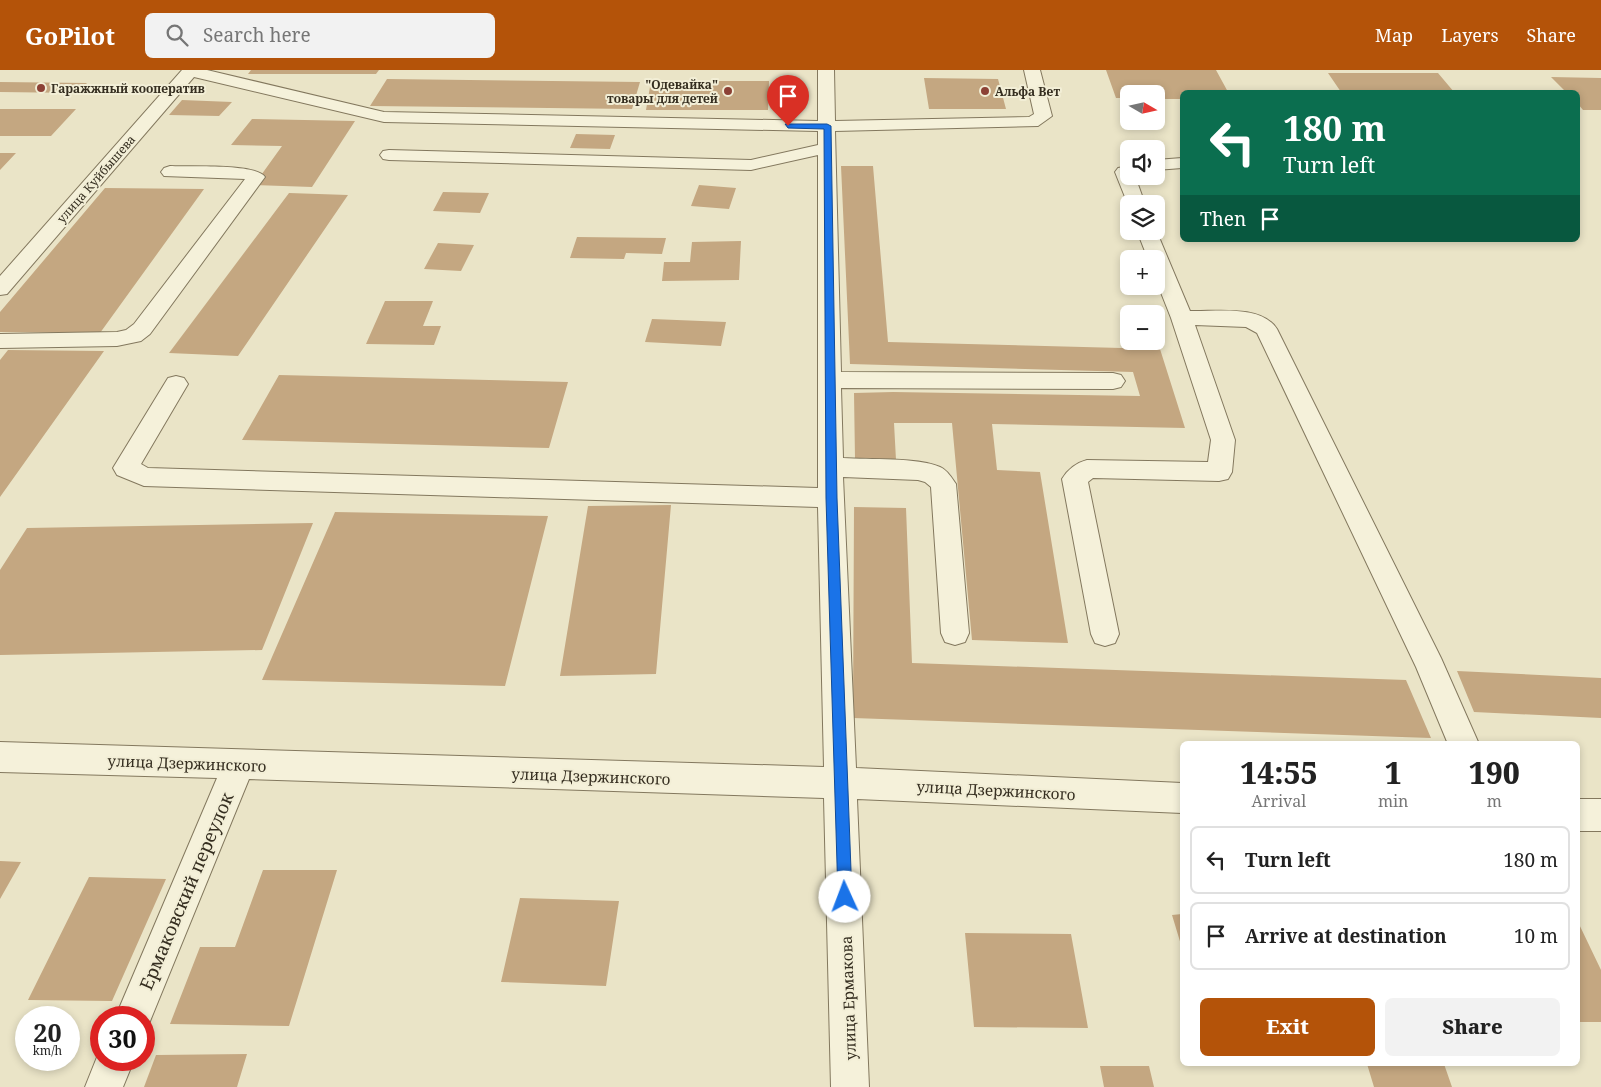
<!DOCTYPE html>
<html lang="en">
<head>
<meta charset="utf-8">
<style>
  :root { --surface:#fff; --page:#f2f2f2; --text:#222; --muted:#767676; --line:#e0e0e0; --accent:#b45309 }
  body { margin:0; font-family:"Noto Serif",serif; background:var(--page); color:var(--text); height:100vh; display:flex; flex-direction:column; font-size:19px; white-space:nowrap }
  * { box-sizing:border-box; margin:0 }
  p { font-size:16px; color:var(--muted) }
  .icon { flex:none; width:28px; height:28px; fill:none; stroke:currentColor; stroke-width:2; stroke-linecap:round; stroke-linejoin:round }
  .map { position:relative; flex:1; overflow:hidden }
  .drawer { position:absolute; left:1180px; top:671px; width:400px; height:325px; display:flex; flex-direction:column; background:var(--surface); border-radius:8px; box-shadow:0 2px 8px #0003 }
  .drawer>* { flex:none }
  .hud { position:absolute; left:1180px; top:20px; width:400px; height:152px; border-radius:8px; box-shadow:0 2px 8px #0003; background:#0b6e4f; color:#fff; overflow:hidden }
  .needle { width:32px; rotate:99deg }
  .buttons { position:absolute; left:1120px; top:15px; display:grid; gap:10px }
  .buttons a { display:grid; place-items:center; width:45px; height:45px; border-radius:8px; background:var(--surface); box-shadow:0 2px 8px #0003; font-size:25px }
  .speed { position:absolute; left:15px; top:936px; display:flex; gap:10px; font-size:25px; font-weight:700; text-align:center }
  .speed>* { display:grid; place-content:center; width:65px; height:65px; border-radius:50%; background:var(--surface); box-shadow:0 2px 8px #0003; line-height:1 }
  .speed small { font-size:12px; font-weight:400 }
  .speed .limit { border:8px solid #d22; background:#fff; color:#111 }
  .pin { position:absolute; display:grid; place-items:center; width:42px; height:42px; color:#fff; margin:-51px -21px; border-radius:50% 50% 50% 0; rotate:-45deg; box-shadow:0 0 5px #0007 }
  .pin .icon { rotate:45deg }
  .me { position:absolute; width:55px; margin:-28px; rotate:358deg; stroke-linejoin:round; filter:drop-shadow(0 0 4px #0008) }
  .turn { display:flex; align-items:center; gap:18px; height:105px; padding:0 20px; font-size:22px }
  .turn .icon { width:65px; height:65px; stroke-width:2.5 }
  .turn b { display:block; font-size:35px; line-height:42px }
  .then { display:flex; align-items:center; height:48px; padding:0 20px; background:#0003; gap:10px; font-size:19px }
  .eta { display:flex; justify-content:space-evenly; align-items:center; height:85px; text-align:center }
  .eta b { font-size:30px; font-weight:800; line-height:35px }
  .cta { display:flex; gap:10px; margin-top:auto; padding:10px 20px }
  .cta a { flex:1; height:58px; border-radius:8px; background:var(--accent); color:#fff; font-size:20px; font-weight:800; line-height:58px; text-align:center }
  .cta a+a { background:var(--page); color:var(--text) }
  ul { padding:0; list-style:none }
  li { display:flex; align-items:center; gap:15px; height:68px; margin:0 10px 8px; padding:0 10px; border:2px solid var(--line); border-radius:8px }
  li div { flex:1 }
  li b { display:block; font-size:19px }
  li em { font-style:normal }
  header { display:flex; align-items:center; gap:30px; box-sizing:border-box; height:70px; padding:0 25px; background:var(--accent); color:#fff }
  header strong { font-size:24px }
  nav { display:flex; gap:28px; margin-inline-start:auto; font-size:18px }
  .search { width:350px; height:45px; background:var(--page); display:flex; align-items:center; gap:12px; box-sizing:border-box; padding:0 18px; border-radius:8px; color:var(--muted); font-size:19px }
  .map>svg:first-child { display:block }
  .building { fill:#c4a781 }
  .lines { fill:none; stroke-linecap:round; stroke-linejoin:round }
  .minor-casing { stroke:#83785e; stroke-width:2 }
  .minor { fill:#f5f1da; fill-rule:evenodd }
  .route { fill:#1a73e8; stroke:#114b97 }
  .poi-dot { fill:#8c4135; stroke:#f2eed6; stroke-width:2 }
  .labels { text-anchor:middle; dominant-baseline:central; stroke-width:4; stroke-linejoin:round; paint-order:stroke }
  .far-poi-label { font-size:12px; font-weight:bold; fill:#352e20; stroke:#f2eed6; text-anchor:start }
  .far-street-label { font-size:12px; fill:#352e20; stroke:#f2eed6 }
  .street-label { font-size:15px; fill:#352e20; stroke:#f2eed6 }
  .near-street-label { font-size:18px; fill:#352e20; stroke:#f2eed6 }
</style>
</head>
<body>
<header>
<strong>GoPilot</strong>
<div class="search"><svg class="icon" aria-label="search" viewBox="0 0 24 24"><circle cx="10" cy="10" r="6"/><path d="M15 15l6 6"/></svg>Search here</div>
<nav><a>Map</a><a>Layers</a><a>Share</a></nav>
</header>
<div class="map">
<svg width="1601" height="1017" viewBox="0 0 1601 1017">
  <rect width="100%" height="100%" fill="#eae4c7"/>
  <path class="building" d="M251,0H379L376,4H248Z
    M1106,0H1216L1228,22H1182V29H1156V24H1129V28H1116Z
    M1328,3H1438L1454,22H1341Z
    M1551,7L1601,8V40H1583L1578,34V22H1566Z
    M924,8L998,9L1006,39H929Z
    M387,9L640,12L632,39L370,36Z
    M651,11H769L768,40H646Z
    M0,12L87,13L77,23L0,22Z
    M182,30L232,32L219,46L169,45Z
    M0,39H76L51,66H0Z
    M252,49L355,51L312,117L254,115L282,76L231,75Z
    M576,64L615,65L610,79L570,78Z
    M0,83H16L0,100Z
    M841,96H873L888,272L1160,279L1185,358L992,354L997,400L1040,402L1068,573L972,570L952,353H894L896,390L855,389L854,323L893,322L1140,326L1133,302L850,294Z
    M699,115L736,118L729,139L691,136Z
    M105,118L204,119L100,263L0,262V242Z
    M443,122L489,123L480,143L433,141Z
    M289,123L348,125L238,286L169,283Z
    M577,167L666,168L662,184L626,183L624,189L570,188Z
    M741,171L739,210L662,211L664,192H690L692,172Z
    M438,173L474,175L461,201L424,199Z
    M385,231H433L423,256H441L434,275L366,274Z
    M652,249L726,252L721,276L645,272Z
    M8,280L104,281L0,427V290Z
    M279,305L568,312L549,378L242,370Z
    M671,435L656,604L560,606L588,436Z
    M854,437L906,438L912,593L1406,610L1431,668L853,648Z
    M335,442L548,446L505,616L262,610Z
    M313,453L262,580L0,585V500L27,458Z
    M1457,601L1601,608V648L1474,642Z
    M0,791L21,792L0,829Z
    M263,800H337L289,956L170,954L200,877H235Z
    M89,807L166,809L112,931L28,930Z
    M520,828L619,831L606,916L501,912Z
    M1182,844V878L1172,845Z
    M1578,852L1601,900V952H1578Z
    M965,863L1071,864L1088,958L974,957Z
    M247,984L237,1017H144L156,985Z
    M1367,994H1444L1452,1017H1374Z
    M1100,996H1149L1154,1017H1104Z"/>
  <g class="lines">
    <g class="minor-casing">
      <path id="minor" d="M182,0H207L384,42L818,51V0H834L835,51L1029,47L1034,44L1024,0H1040L1052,46L1038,56L835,61L841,302L1113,303L1121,305L1125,311L1121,317L1113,319L841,318L843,388C869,390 918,387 940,397C947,400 952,408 956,414L969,563L965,572L955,575L945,572L941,563L931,417L925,412L918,410L843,407L856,698L1182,713V743L857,729L869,1017H831L824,728L249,709L146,961L144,962V948H115L217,708L0,702V672L824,697L818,437L144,416L117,405L113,398L168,308L176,306L184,308L188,314L141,394L148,398L818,418V85L751,100L389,90L383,89L380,85L383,81L389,80L751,90L818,75V61L384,52L194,7L7,224L0,225V206Z
        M1182,88V98L1156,100V90Z
        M170,96C188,97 256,93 265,107L150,264L141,271L117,276L0,278V264L117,262L126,260L134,254L245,109L164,106L161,102L164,98Z
        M1129,96V106H1135L1145,134H1129V137L1115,102L1118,98Z
        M1156,160L1190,241C1215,242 1261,234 1277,259L1441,588L1479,674H1448L1416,597L1257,263L1246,257L1195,255L1235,370L1232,402L1228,409L1219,411L1093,408L1088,412L1119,564L1115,573L1105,576L1095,573L1091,564L1062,409C1068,399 1076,393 1087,390L1208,392L1211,370L1171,248L1156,210V189H1148L1137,161Z
        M1578,729H1601V761H1578Z
        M101,977V990H134L123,1017H85Z"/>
    </g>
    <use href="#minor" class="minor"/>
  </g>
  <path class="route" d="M785,54H827L831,56L837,428L852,827L850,832L845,834L840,832L838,827L826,428L824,59L788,58Z"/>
  <g class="poi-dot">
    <circle cx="41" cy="18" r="5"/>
    <circle cx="728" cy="21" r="5"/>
    <circle cx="985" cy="21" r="5"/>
  </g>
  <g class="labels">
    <g class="far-poi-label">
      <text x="718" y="14" text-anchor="end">"Одевайка"<tspan x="718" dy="14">товары для детей</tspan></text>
      <text x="51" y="18">Гаражжный кооператив</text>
      <text x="995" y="21">Альфа Вет</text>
    </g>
    <g class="far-street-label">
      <text transform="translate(96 109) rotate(-49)">улица Куйбышева</text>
    </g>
    <g class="street-label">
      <text transform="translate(187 693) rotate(2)">улица Дзержинского</text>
      <text transform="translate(591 706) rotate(2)">улица Дзержинского</text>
      <text transform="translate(996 720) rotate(3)">улица Дзержинского</text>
      <text transform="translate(848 928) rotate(-92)">улица Ермакова</text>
    </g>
    <g class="near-street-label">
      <text transform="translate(186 821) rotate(-67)">Ермаковский переулок</text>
    </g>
  </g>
</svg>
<div class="buttons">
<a><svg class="needle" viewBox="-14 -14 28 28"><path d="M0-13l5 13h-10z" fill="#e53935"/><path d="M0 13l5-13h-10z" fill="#767676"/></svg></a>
<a><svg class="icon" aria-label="sound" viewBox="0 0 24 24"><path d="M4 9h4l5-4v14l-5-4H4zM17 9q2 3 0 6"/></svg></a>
<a><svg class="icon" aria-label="layers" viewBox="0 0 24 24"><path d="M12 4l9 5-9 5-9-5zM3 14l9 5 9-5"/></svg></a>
<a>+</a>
<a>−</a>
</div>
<div class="speed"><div>20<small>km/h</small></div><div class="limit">30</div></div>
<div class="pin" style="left:788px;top:56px;background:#d93025"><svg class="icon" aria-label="arrive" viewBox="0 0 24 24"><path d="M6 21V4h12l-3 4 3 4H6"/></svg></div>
<svg class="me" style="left:845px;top:827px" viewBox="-20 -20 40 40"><circle r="19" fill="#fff"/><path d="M0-13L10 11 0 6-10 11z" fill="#1a73e8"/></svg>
<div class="hud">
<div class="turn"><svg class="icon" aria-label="left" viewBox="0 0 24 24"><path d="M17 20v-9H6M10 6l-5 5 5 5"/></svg><div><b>180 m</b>Turn left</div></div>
<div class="then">Then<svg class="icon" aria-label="arrive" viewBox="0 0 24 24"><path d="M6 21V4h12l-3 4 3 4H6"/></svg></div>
</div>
<section class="drawer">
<div class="eta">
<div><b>14:55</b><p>Arrival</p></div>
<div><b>1</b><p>min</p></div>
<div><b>190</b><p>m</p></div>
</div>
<ul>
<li><svg class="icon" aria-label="left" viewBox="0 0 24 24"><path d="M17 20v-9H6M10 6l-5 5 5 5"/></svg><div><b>Turn left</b></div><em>180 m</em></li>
<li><svg class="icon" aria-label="arrive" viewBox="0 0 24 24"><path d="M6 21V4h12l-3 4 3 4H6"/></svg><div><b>Arrive at destination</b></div><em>10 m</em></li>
</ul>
<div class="cta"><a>Exit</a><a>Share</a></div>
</section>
</div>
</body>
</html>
